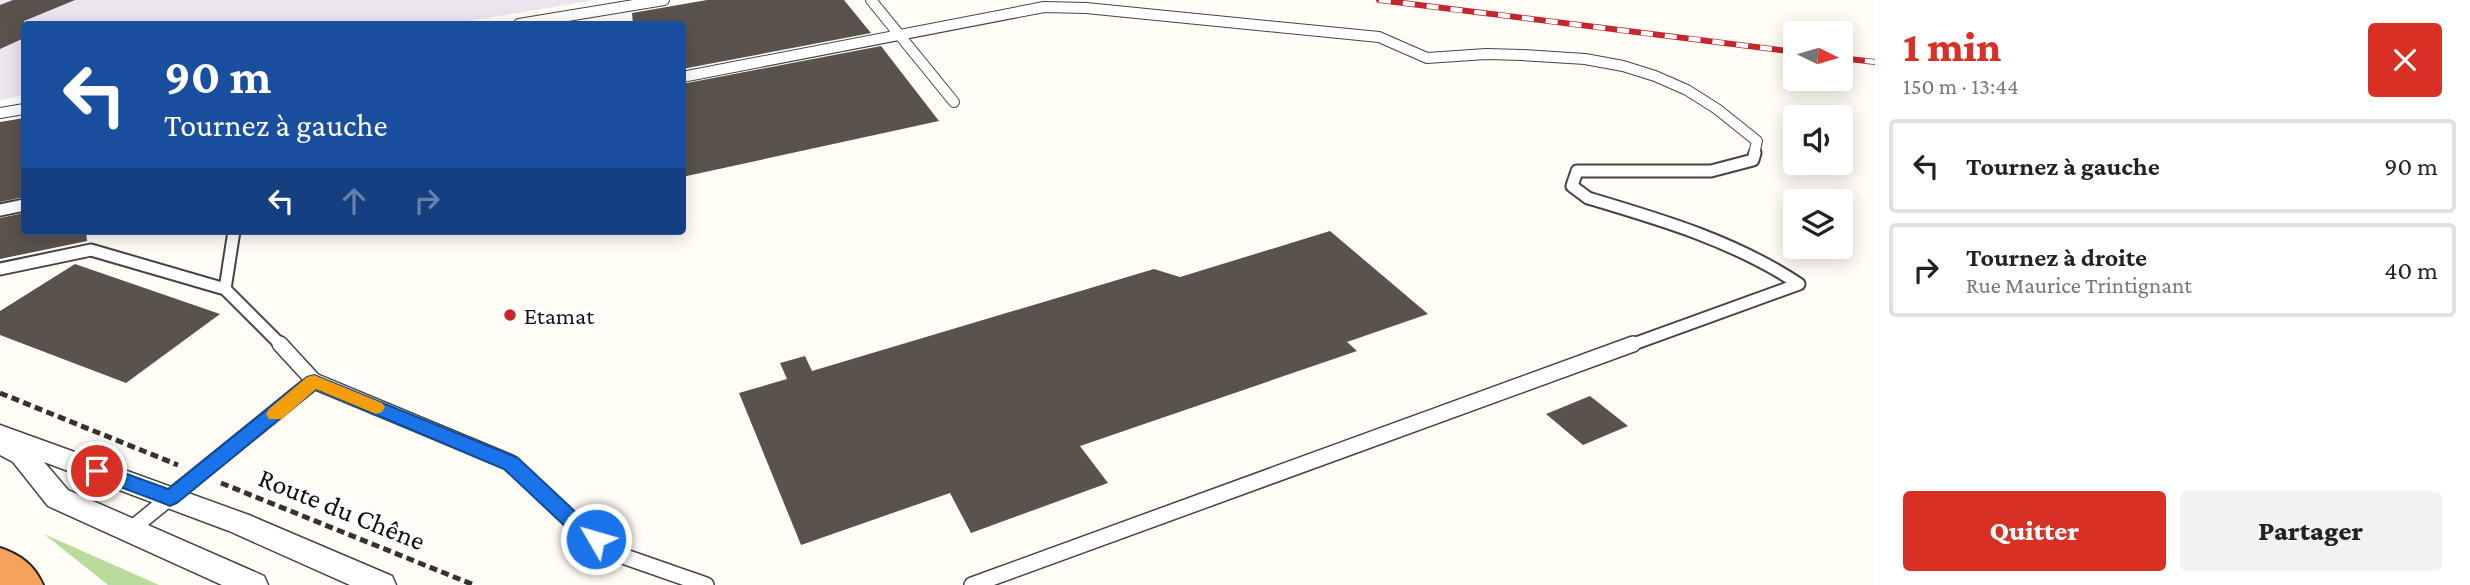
<!DOCTYPE html>
<html lang="fr">
<head>
<meta charset="utf-8">
<style>
  :root { --surface:#fff; --page:#f2f2f2; --text:#222; --muted:#767676; --line:#e0e0e0; --accent:#d93025 }
  body { margin:0; font-family:"Crimson Pro",serif; background:var(--page); color:var(--text); height:100vh; display:flex; flex-direction:column; font-size:26px; white-space:nowrap }
  * { box-sizing:border-box; margin:0 }
  p { font-size:23px; color:var(--muted) }
  .icon { flex:none; width:38px; height:38px; fill:none; stroke:currentColor; stroke-width:2; stroke-linecap:round; stroke-linejoin:round }
  .map { position:relative; flex:1; overflow:hidden }
  .details { display:flex; flex-direction:column; background:var(--surface); width:595px }
  .details>* { flex:none }
  .top-card { position:absolute; left:21px; top:21px; width:665px; height:214px; border-radius:7px; box-shadow:0 4px 18px #0003; background:#1a4fa0; color:#fff; overflow:hidden }
  .needle { width:46px; rotate:95deg }
  .fabs { position:absolute; left:1783px; top:21px; display:grid; gap:14px }
  .fabs a { display:grid; place-items:center; width:70px; height:70px; border-radius:7px; background:var(--surface); box-shadow:0 4px 18px #0003; font-size:35px }
  .pin { position:absolute; display:grid; place-items:center; width:60px; height:60px; color:#fff; margin:-30px; border:4px solid #fff; border-radius:50%; box-shadow:0 2px 7px #0007 }
  .me { position:absolute; width:77px; margin:-38px; rotate:308deg; stroke-linejoin:round; filter:drop-shadow(0 0 5px #0008) }
  .turn { display:flex; align-items:center; gap:24px; height:147px; padding:0 28px; font-size:32px }
  .turn .icon { width:91px; height:91px; stroke-width:2.5 }
  .turn b { display:block; font-size:49px; line-height:60px }
  .lanes { display:flex; align-items:center; height:66px; padding:0 28px; background:#0003; justify-content:center; gap:35px; direction:ltr }
  .lanes .off { opacity:.35 }
  .round { display:grid; place-items:center; flex:none; width:74px; height:74px; border-radius:7px; background:var(--page) }
  .headline { display:flex; align-items:center; justify-content:space-between; height:119px; padding:0 28px }
  h1 { font-size:42px; font-weight:800; line-height:52px; color:var(--accent) }
  .primary-button { display:flex; gap:14px; margin-top:auto; padding:14px 28px }
  .primary-button a { flex:1; height:80px; border-radius:7px; background:var(--accent); color:#fff; font-size:28px; font-weight:800; line-height:80px; text-align:center }
  .primary-button a+a { background:var(--page); color:var(--text) }
  ul { padding:0; list-style:none }
  li { display:flex; align-items:center; gap:21px; height:94px; margin:0 14px 10px; padding:0 14px; border:4px solid var(--line); border-radius:7px }
  li div { flex:1 }
  li b { display:block; font-size:26px }
  li em { font-style:normal }
  main { display:flex; flex:1; min-height:0 }
  .map>svg:first-child { display:block }
  .industrial { fill:#eee6ef }
  .forest { fill:#b9dc9c }
  .building { fill:#5a524d }
  .lines { fill:none; stroke-linecap:round; stroke-linejoin:round }
  .lane-far2-casing { stroke:#444; stroke-width:12 }
  .lane-far1-casing { stroke:#444; stroke-width:15 }
  .lane-casing { stroke:#444; stroke-width:18 }
  .street-casing { stroke:#444; stroke-width:3 }
  .highway-casing { stroke:#222; stroke-width:4 }
  .path { stroke:#333; stroke-width:5; stroke-dasharray:8 4.5; stroke-linecap:butt }
  .lane-far2 { stroke:#fff; stroke-width:10 }
  .lane-far1 { stroke:#fff; stroke-width:11 }
  .lane { stroke:#fff; stroke-width:15 }
  .street { fill:#fff; fill-rule:evenodd }
  .highway { fill:#f5a25d; fill-rule:evenodd }
  .rail-casing { stroke:#c4262e; stroke-width:6 }
  .rail { stroke:#fff; stroke-width:4.5; stroke-dasharray:12; stroke-linecap:butt }
  .route { fill:#1a73e8; stroke:#114b97; stroke-width:2 }
  .slow { fill:#f59e0b }
  .poi-dot { fill:#c4262e; stroke:#fff; stroke-width:2.5 }
  .labels { text-anchor:middle; dominant-baseline:central; stroke-width:7; stroke-linejoin:round; paint-order:stroke }
  .poi-label { font-size:24px; fill:#111; stroke:#fff; text-anchor:start }
  .near-street-label { font-size:28px; fill:#111; stroke:#fff }
</style>
</head>
<body>
<main>
<div class="map">
<svg width="1875" height="585" viewBox="0 0 1875 585">
  <rect width="100%" height="100%" fill="#fffdf5"/>
  <path class="industrial" d="M0,0H597L450,24H24V95L0,100Z"/>
  <path class="forest" d="M44,534L159,585H108Z"/>
  <path class="building" d="M13,0H75L24,21V38L0,49V5Z
    M707,0H844L871,33L682,69V24H633L632,13Z
    M881,46L939,121L682,177V84Z
    M24,118V197L0,202V122Z
    M24,213V231H86L87,241L0,259V218Z
    M1330,231L1428,314L1347,342L1357,351L1080,446L1108,483L971,533L950,493L801,545L739,393L787,379L780,363L805,356L812,371L1154,269L1180,277Z
    M75,264L220,314L126,383L0,335V311Z
    M1590,396L1628,426L1583,445L1546,414Z"/>
  <g class="lines">
    <g class="lane-far2-casing">
      <path id="lane-far2" d="M871,0L954,102
        M519,24L664,0
        M682,77L1044,7L1086,8L1379,37L1427,58L1486,54L1522,55L1585,59L1623,66L1655,76L1687,90L1717,109L1757,141L1754,154
        M0,113L24,109"/>
    </g>
    <g class="lane-far1-casing">
      <path id="lane-far1" d="M0,210L24,205
        M234,231L225,289L282,346
        M0,269L91,250L225,289
        M1628,346L1799,284C1734,241 1662,220 1588,198L1572,186L1577,171H1711L1753,160L1755,153"/>
    </g>
    <g class="lane-casing">
      <path id="lane" d="M280,344L314,381
        M130,530L314,381L511,463L575,524L617,554L706,585
        M972,585L1633,344"/>
    </g>
    <g class="street-casing">
      <path id="street" d="M0,425L249,515L392,576L396,585H350L229,531L44,462L68,490L264,576L268,585H222L48,506L13,462L0,455Z"/>
    </g>
    <g class="highway-casing">
      <path id="highway" d="M0,548C21,555 34,565 43,585H0Z"/>
    </g>
    <path class="path" d="M0,393L178,465
      M221,483L474,585"/>
    <use href="#lane-far2" class="lane-far2"/>
    <use href="#lane-far1" class="lane-far1"/>
    <use href="#lane" class="lane"/>
    <use href="#street" class="street"/>
    <use href="#highway" class="highway"/>
    <g class="rail-casing">
      <path id="rail" d="M1379,0L1796,52
        M1841,58L1875,62"/>
    </g>
    <use href="#rail" class="rail"/>
  </g>
  <path class="route" d="M314,375L518,458L582,518L603,533L606,539L603,545L596,547L589,545L568,529L504,469L316,389L177,503L170,506L163,503L91,476L88,471L91,465L97,463L168,489L307,377Z"/>
  <path class="slow" d="M314,375L382,403L385,407L382,412L376,414L316,389L282,419H269L266,414L269,409L307,377Z"/>
  <circle class="poi-dot" cx="510" cy="315" r="7"/>
  <g class="labels">
    <g class="poi-label">
      <text x="524" y="315">Etamat</text>
    </g>
    <g class="near-street-label">
      <text transform="translate(342 509) rotate(22)">Route du Chêne</text>
    </g>
  </g>
</svg>
<div class="fabs">
<a><svg class="needle" viewBox="-14 -14 28 28"><path d="M0-13l5 13h-10z" fill="#e53935"/><path d="M0 13l5-13h-10z" fill="#767676"/></svg></a>
<a><svg class="icon" aria-label="sound" viewBox="0 0 24 24"><path d="M4 9h4l5-4v14l-5-4H4zM17 9q2 3 0 6"/></svg></a>
<a><svg class="icon" aria-label="layers" viewBox="0 0 24 24"><path d="M12 4l9 5-9 5-9-5zM3 14l9 5 9-5"/></svg></a>
</div>
<div class="pin" style="left:97px;top:471px;background:#d93025"><svg class="icon" aria-label="arrive" viewBox="0 0 24 24"><path d="M6 21V4h12l-3 4 3 4H6"/></svg></div>
<svg class="me" style="left:596px;top:539px" viewBox="-20 -20 40 40"><circle r="17" fill="#1a73e8" stroke="#fff" stroke-width="3"/><path d="M0-11L8 9 0 5-8 9z" fill="#fff"/></svg>
<div class="top-card">
<div class="turn"><svg class="icon" aria-label="left" viewBox="0 0 24 24"><path d="M17 20v-9H6M10 6l-5 5 5 5"/></svg><div><b>90 m</b>Tournez à gauche</div></div>
<div class="lanes"><svg class="icon" aria-label="left" viewBox="0 0 24 24"><path d="M17 20v-9H6M10 6l-5 5 5 5"/></svg><svg class="icon off" aria-label="ahead" viewBox="0 0 24 24"><path d="M12 20V5M6 11l6-6 6 6"/></svg><svg class="icon off" aria-label="right" viewBox="0 0 24 24"><path d="M7 20v-9h11M14 6l5 5-5 5"/></svg></div>
</div>
</div>
<section class="details">
<div class="headline"><div><h1>1 min</h1><p>150 m · 13:44</p></div><a class="round" style="background:#d93025;color:#fff"><svg class="icon" aria-label="close" viewBox="0 0 24 24"><path d="M6 6l12 12M18 6L6 18"/></svg></a></div>
<ul>
<li><svg class="icon" aria-label="left" viewBox="0 0 24 24"><path d="M17 20v-9H6M10 6l-5 5 5 5"/></svg><div><b>Tournez à gauche</b></div><em>90 m</em></li>
<li><svg class="icon" aria-label="right" viewBox="0 0 24 24"><path d="M7 20v-9h11M14 6l5 5-5 5"/></svg><div><b>Tournez à droite</b><p>Rue Maurice Trintignant</p></div><em>40 m</em></li>
</ul>
<div class="primary-button"><a>Quitter</a><a>Partager</a></div>
</section>
</main>
</body>
</html>
